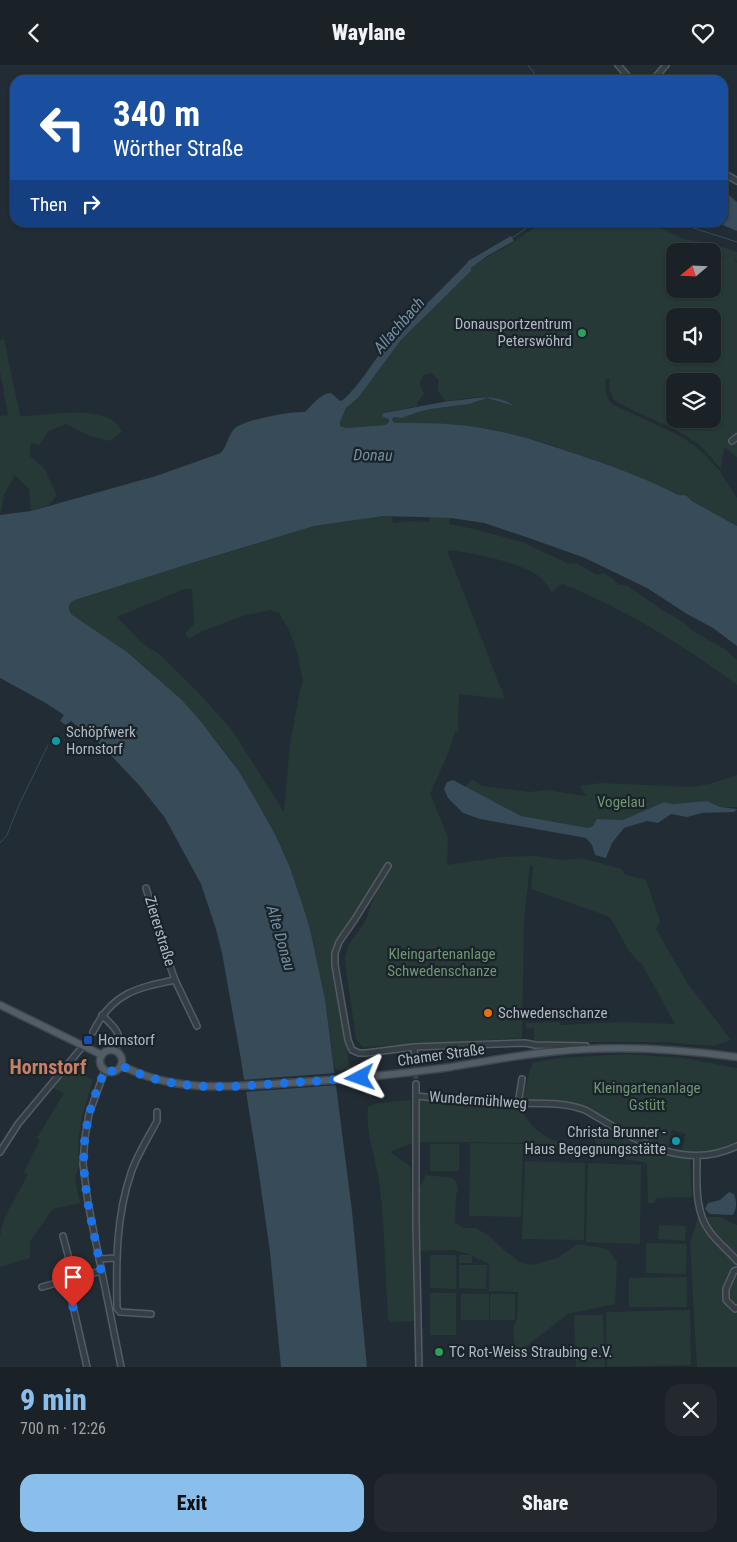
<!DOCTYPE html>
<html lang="en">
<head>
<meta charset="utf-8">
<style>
  :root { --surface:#1a2127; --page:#23292f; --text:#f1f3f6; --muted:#9fa3a7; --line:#383e44; --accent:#8abfec }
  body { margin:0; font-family:"Roboto Condensed",sans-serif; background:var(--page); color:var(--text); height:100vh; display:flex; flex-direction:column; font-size:19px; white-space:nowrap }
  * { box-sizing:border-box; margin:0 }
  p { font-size:16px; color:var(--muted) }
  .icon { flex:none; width:28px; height:28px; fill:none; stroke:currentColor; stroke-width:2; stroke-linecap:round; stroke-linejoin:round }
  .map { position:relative; height:1302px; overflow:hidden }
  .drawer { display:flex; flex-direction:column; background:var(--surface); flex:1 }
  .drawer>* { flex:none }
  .top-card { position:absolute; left:10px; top:10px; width:718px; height:152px; border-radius:15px; box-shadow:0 1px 4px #0004,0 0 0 1px var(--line); background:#1a4fa0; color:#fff; overflow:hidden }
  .needle { width:32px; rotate:251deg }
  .buttons { position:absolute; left:666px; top:178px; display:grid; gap:10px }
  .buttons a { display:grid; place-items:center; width:55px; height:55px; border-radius:10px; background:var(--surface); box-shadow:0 1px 4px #0004,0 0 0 1px var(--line); font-size:25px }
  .pin { position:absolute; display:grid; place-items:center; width:42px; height:42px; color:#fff; margin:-51px -21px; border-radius:50% 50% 50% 0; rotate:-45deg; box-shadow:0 0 5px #0007 }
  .pin .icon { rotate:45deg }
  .me { position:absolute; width:55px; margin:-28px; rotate:266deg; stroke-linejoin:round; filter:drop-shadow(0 0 4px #0008) }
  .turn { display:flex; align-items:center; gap:18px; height:105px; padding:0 20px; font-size:22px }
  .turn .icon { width:65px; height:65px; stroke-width:2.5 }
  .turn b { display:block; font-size:35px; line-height:42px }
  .then { display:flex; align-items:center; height:48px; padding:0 20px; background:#0003; gap:10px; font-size:19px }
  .round { display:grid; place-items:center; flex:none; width:52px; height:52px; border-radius:15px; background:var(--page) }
  .headline { display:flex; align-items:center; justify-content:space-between; height:85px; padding:0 20px }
  h1 { font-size:30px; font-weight:800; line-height:38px; color:var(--accent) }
  .cta { display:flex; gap:10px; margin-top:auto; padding:10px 20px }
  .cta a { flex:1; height:58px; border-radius:15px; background:var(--accent); color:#111; font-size:20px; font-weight:800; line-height:58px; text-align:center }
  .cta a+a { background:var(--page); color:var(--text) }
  header { display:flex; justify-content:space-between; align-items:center; height:65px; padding:0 20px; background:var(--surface); font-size:22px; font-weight:800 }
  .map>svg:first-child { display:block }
  .green { fill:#263936; fill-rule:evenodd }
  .water { fill:#374b59 }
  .pier { fill:#222c34 }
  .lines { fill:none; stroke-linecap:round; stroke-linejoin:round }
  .stream { stroke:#374b59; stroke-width:1 }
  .minor-tunnel { stroke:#374149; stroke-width:5; stroke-dasharray:5 2.5; stroke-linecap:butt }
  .minor-casing { stroke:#525c62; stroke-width:8 }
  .major-casing { stroke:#3e474e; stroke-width:9 }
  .minor { stroke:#353e45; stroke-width:5 }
  .major { stroke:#535d65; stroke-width:6 }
  .route { stroke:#1a73e8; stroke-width:9; stroke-dasharray:0 16.2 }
  .leisure-dot { fill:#2e9e5b; stroke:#1a2329; stroke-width:2 }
  .culture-dot { fill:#0f9aa8; stroke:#1a2329; stroke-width:2 }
  .food-dot { fill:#e8710a; stroke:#1a2329; stroke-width:2 }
  .transit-dot { fill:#1a4fb4; stroke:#1a2329; stroke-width:2 }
  .labels { text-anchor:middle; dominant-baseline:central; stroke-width:4.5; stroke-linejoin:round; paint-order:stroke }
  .poi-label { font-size:15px; fill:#afb9c1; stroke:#1a2329; text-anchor:start }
  .park-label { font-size:15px; fill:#709573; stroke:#1a2329 }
  .street-label { font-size:15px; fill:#afb9c1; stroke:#1a2329 }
  .water-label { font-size:16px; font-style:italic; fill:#728fa2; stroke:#1a2329 }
  .district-label { font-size:20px; font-weight:bold; fill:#c77f65; stroke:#1a2329 }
</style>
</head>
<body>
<header><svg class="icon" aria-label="back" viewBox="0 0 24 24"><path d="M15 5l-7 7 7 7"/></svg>Waylane<svg class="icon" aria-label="heart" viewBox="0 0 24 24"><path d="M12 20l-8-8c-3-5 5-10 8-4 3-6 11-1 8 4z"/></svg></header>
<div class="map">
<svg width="737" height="1302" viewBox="0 0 737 1302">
  <rect width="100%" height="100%" fill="#222c34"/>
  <path class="green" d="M545,158H653L659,162L683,174L710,178L737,187V196L733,195L737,198V392L724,382L721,404C712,394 704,383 694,376C669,358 639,351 614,335L609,324L610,314H606C605,323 605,332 612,339L678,370L694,380L706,391L719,405L737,433V461L682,430H678L615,403L549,379L518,371L490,364L458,360L394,358L392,354L394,352L402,353L418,347L431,344L469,339L487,333L513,341C492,328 468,333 445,336L437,325L439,315L431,308L423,310L420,319L424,329L417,338L418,341L384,348L382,350L383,352L389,354V357L385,360L346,363L340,361V357L346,343L358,333L401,275L471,206V203C484,192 501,186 515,176C525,169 534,162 545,158ZM675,186H712L713,188L727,193L713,190L712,224H675ZM675,251H712V289H675ZM675,316H712V354H675Z
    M4,274L20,351C46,351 96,340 116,358C119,360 120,364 122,367L110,376L90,371L66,359L49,366L39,380L30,378V391L44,403L57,430L49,440L31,446L29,424L15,410L4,430L0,450V351L8,350L0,306V275Z
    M392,451L393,458L410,456L429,457L430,452L450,453L449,459L478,465L522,477L569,499L576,498L597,510L603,508L612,513L618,520H627L662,545L683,557L691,565L726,585L737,595V620C683,580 625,544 563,519L558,521L552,528C549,523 545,517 541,513C526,498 468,487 447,485L505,634L459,629L458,666L455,667L449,686L430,729L448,772L447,800L502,792L536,791L563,795L582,793L622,804L624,809L646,815L660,856L656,864L688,919L731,975L713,981L666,977H534V963H526V958L559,957L560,960L622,957L675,959L643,901L629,886L610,852L531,824L533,802L530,800L524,856L522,973L363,982L356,974L345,897C345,879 355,873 364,858C370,848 371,837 376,828L370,827L342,869L333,896L350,1004L338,1006L334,1001L325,934L310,864L302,838L289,800L275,769L253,730L238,705L222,683L182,635L127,587L71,549C67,542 69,538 75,535L195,497L314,461L373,452ZM184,524H192L194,559L186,567V570L189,574L202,566L246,550L271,545L279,548L288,563L297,586L303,617L300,625L290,679L284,747L232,665L198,627L159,589L143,579L117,552Z
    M737,710V742H720L707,736L673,739L664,737L623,755L597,754L593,761L588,763L521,751L465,722L472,714L482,721L529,727L546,725L586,731L580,721L601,718L691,722L710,719Z
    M627,989L682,993L737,1003V1080C719,1088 701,1089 681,1087L686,1069L672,1065L667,1084L649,1078L624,1065L582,1041L560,1037L522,1036L532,998L559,993Z
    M68,1002L93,1015L82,1051L78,1077L79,1101L75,1113L80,1138L53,1144L30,1176V1193L0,1202V1172L2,1160L5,1152L28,1109L24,1107L40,1075L37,1073L64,1028L52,1022Z
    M419,1034L519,1043L535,1064L548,1073L580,1084V1095L524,1078L470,1077H419Z
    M411,1035L412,1078L390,1087L411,1102L414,1256L390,1257L388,1254C385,1211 385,1166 380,1123C377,1096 365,1069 368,1042L377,1038Z
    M606,1060C633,1077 658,1090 690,1094L692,1132L656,1133L655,1138H648L647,1098L629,1095L597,1081L592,1070L597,1062Z
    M470,1078L523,1079L521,1152L469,1151Z
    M430,1079H459V1106H430Z
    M525,1096L585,1098L584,1175L522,1174Z
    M588,1098L641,1100L640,1179L586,1177Z
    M426,1110L452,1113L456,1117L458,1124L456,1131L455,1158L465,1163H476L489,1171L504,1185L521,1198L534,1200L557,1193L578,1179L608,1184L617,1197L615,1239L568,1249L516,1289L513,1265L517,1253L518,1227L489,1226V1199L472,1191V1198H459V1190H471L455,1185L419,1186L420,1122Z
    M698,1152H720L737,1160V1302H697L690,1178Z
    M659,1160L686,1161L685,1176L658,1174Z
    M646,1178L687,1179L686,1209L646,1208Z
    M430,1190H456V1224L430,1223Z
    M459,1200H487L486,1224L459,1223Z
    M687,1212V1242H629V1213Z
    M430,1228H456V1270H430Z
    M461,1229H489V1255H461Z
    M490,1229H515V1255H490Z
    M690,1245L691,1300L607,1302L606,1247Z
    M574,1250H603L605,1302H576Z"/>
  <path class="water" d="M723,125L737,137V166L718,158H722Z
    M511,171L514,176L487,191L471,203V206L401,275L358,333L346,343L340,357V361L346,363L385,360L389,357V354L383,352L382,350L384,348L449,336C471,335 494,326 514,341L487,333L469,339L431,344L418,347L402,353L394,352L392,354L394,358H398C418,358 439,358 459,360C502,364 542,377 582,391C615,402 647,414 678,430C689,431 683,428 692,436L737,461V581L713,563L687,549L647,523L585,493L529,473L484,458L451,453L383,451L314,461L195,497L75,535C69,538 67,542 71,549L127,587L182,635L202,658L238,705L253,730L275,769L289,800L302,838L310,864L325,934L352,1146L367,1302H281L270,1187L258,1102L240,989L222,888L216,864L201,819L165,753L139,720L102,681L71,656L66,660L60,656L64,650L44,637L0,613V450L31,446L156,411L221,388C227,381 228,371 234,364C243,355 291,346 305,347C312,340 321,328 331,328L340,336L343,335C360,320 371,299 386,281C412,252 440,226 467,198L468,196Z
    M453,715L521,751L588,763L593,761L597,754L623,755L664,737L673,739L707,736L720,742L737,744L734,747L702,748L687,752L671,749L658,758L647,756L624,763L612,778L606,793L595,790L592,780L586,773L480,754L463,748L448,733L444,724L447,717Z
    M729,1127L734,1129C737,1137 737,1142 733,1150L710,1149L705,1144L708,1138L720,1135Z"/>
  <path class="pier" d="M337,1008L339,1020L244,1027L242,1015Z"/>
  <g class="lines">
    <path class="stream" d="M528,0L539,15
      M665,158L671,160H684L737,177
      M512,173L534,158
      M0,778L7,770L19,740L48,680"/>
    <path class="minor-tunnel" d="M415,994L416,1019"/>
    <g class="minor-casing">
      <path id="minor" d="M618,0L631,15
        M653,15L666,0
        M722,107L737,116
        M732,376L737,372
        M388,801L355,854L339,877L335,888V900L348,975L352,985L359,988H366L414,982L525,978L535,980L586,981
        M175,915L197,961
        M102,950C114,963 124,967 115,986
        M93,967C112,928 136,923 175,915L167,892L146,823
        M414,982L415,994
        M105,1005L89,1049L85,1072L83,1099L88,1138L121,1302
        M416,1019V1031
        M518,1039L522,1014
        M0,1087L18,1059L83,981
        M697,1091C697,1116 694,1146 710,1167C718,1178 729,1186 737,1196
        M63,1171L74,1213
        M99,1194L117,1193
        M737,1205L734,1206L726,1224V1235L735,1244L737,1243
        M67,1215L87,1302
        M42,1222L101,1206
        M151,1249L120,1247L117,1243C116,1198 116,1151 131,1108C137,1090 148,1073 157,1056V1047
        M419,1302L416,1160V1031C447,1034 478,1037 508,1038C533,1039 561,1036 585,1045C632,1072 681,1108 737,1081"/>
    </g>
    <g class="major-casing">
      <path id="major" d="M0,940L102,990
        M100 996a11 11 0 1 1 22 0a11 11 0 1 1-22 0Z
        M121,1000C173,1028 230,1022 287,1018C339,1015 392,1010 444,1003C483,997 521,989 560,986C620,980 678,984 737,992"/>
    </g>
    <use href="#minor" class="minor"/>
    <use href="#major" class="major"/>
  </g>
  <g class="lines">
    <path class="route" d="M73,1242L67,1215L101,1206C93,1157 77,1109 87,1060C90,1041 98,1022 105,1005L112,1006L118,1003L120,1000C169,1026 218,1023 271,1019C301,1017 331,1015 360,1013"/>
  </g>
  <g class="leisure-dot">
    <circle cx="582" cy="268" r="5"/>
    <circle cx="439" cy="1287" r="5"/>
  </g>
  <g class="culture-dot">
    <circle cx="56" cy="676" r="5"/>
    <circle cx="676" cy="1076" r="5"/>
  </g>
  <circle class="food-dot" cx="488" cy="948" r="5"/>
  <rect class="transit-dot" x="83" y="970" width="10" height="10" rx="2.5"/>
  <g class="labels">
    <g class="poi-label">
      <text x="572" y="259" text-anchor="end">Donausportzentrum<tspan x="572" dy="17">Peterswöhrd</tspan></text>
      <text x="66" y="667">Schöpfwerk<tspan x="66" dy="17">Hornstorf</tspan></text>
      <text x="498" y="948">Schwedenschanze</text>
      <text x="98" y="975">Hornstorf</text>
      <text x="666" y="1067" text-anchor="end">Christa Brunner -<tspan x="666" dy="17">Haus Begegnungsstätte</tspan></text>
      <text x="449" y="1287">TC Rot-Weiss Straubing e.V.</text>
    </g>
    <g class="park-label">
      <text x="621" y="737">Vogelau</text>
      <text x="442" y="889">Kleingartenanlage<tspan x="442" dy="17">Schwedenschanze</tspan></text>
      <text x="647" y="1023">Kleingartenanlage<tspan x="647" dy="17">Gstütt</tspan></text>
    </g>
    <g class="street-label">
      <text transform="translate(160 866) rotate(73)">Ziererstraße</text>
      <text transform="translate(441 990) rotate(-8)">Chamer Straße</text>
      <text transform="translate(478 1035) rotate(4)">Wundermühlweg</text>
    </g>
    <g class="water-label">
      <text transform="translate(399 260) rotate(-49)">Allachbach</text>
      <text transform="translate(373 390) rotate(1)">Donau</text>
      <text transform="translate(281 873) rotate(74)">Alte Donau</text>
    </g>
    <g class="district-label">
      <text x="48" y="1002">Hornstorf</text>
    </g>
  </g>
</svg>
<div class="buttons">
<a><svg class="needle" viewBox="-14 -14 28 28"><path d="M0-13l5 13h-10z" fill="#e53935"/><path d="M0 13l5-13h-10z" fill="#9fa3a7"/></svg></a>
<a><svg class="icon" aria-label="sound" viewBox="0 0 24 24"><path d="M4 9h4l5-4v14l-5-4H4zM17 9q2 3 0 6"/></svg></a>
<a><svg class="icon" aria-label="layers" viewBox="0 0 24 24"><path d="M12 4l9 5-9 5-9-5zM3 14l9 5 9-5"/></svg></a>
</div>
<div class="pin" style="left:73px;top:1242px;background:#d93025"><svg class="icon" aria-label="arrive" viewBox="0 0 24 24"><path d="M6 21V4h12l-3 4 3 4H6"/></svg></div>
<svg class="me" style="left:360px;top:1013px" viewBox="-20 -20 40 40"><path d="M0-17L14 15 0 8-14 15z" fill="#1a73e8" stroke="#fff" stroke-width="4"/></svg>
<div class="top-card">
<div class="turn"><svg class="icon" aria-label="left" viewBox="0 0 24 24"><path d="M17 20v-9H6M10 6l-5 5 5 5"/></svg><div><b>340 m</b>Wörther Straße</div></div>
<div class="then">Then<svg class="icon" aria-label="right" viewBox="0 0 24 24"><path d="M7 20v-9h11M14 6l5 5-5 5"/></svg></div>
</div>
</div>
<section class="drawer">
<div class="headline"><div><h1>9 min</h1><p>700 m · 12:26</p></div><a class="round"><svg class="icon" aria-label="close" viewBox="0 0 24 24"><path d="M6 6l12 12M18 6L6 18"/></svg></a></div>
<div class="cta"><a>Exit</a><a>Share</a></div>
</section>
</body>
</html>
